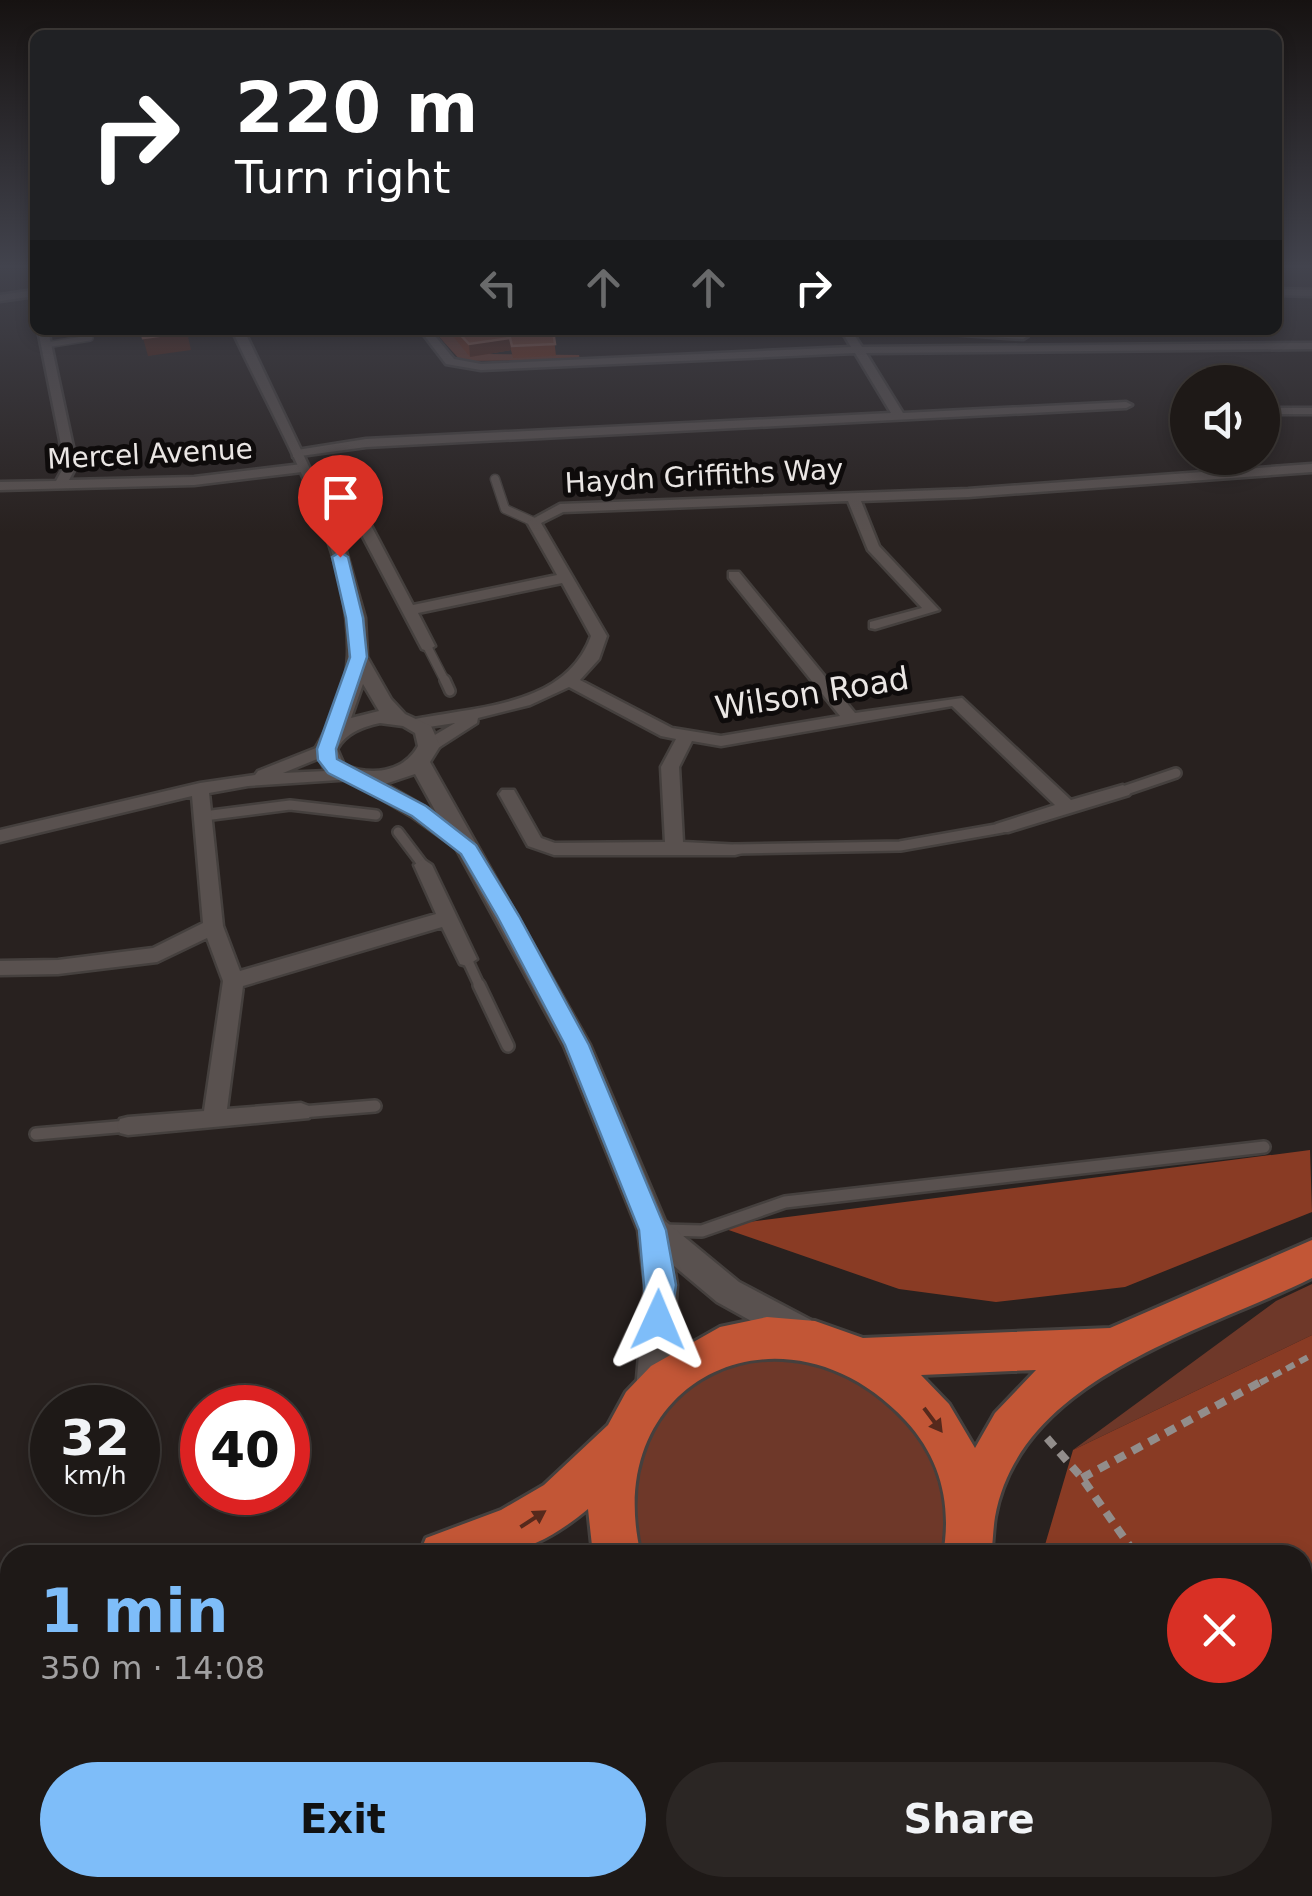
<!DOCTYPE html>
<html lang="en">
<head>
<meta charset="utf-8">
<style>
  :root { --surface:#1e1917; --page:#2b2624; --text:#f1f3f6; --muted:#a1a0a1; --line:#3c3836; --accent:#7ebdf9 }
  body { margin:0; font-family:"DejaVu Sans",sans-serif; background:var(--page); color:var(--text); height:100vh; display:flex; flex-direction:column; font-size:38px; white-space:nowrap }
  * { box-sizing:border-box; margin:0 }
  p { font-size:32px; color:var(--muted) }
  .icon { flex:none; width:55px; height:55px; fill:none; stroke:currentColor; stroke-width:2; stroke-linecap:round; stroke-linejoin:round }
  .map { position:relative; flex:1; overflow:hidden }
  .panel { position:absolute; left:0px; top:1545px; width:1312px; height:352px; display:flex; flex-direction:column; background:var(--surface); border-radius:30px 30px 0 0; box-shadow:0 5px 15px #0003,0 0 0 2px var(--line) }
  .panel>* { flex:none }
  .banner { position:absolute; left:30px; top:30px; width:1252px; height:305px; border-radius:15px; box-shadow:0 5px 15px #0003,0 0 0 2px var(--line); background:#202124; color:#fff; overflow:hidden }
  .fabs { position:absolute; left:1170px; top:365px; display:grid; gap:20px }
  .fabs a { display:grid; place-items:center; width:110px; height:110px; border-radius:50%; background:var(--surface); box-shadow:0 5px 15px #0003,0 0 0 2px var(--line); font-size:50px }
  .speed { position:absolute; left:30px; top:1385px; display:flex; gap:20px; font-size:50px; font-weight:700; text-align:center }
  .speed>* { display:grid; place-content:center; width:130px; height:130px; border-radius:50%; background:var(--surface); box-shadow:0 5px 15px #0003,0 0 0 2px var(--line); line-height:1 }
  .speed small { font-size:25px; font-weight:400 }
  .speed .limit { border:15px solid #d22; background:#fff; color:#111 }
  .pin { position:absolute; display:grid; place-items:center; width:85px; height:85px; color:#fff; margin:-102px -42px; border-radius:50% 50% 50% 0; rotate:-45deg; box-shadow:0 0 10px #0007 }
  .pin .icon { rotate:45deg }
  .me { position:absolute; width:110px; margin:-55px; rotate:1deg; stroke-linejoin:round; filter:drop-shadow(0 0 8px #0008) }
  .turn { display:flex; align-items:center; gap:35px; height:210px; padding:0 40px; font-size:45px }
  .turn .icon { width:130px; height:130px; stroke-width:2.5 }
  .turn b { display:block; font-size:70px; line-height:85px }
  .lanes { display:flex; align-items:center; height:95px; padding:0 40px; background:#0003; justify-content:center; gap:50px; direction:ltr }
  .lanes .off { opacity:.35 }
  .round { display:grid; place-items:center; flex:none; width:105px; height:105px; border-radius:52px; background:var(--page) }
  .head { display:flex; align-items:center; justify-content:space-between; height:170px; padding:0 40px }
  h1 { font-size:60px; font-weight:700; line-height:75px; color:var(--accent) }
  .action { display:flex; gap:20px; margin-top:auto; padding:20px 40px }
  .action a { flex:1; height:115px; border-radius:60px; background:var(--accent); color:#111; font-size:40px; font-weight:700; line-height:115px; text-align:center }
  .action a+a { background:var(--page); color:var(--text) }
  .map>svg:first-child { display:block }
  .green { fill:#6e3829 }
  .forest { fill:#893b24 }
  .lines { fill:none; stroke-linecap:round; stroke-linejoin:round }
  .service-far3-casing { stroke:#45403e; stroke-width:8 }
  .service-far2-casing { stroke:#45403e; stroke-width:11 }
  .service-far1-casing { stroke:#45403e; stroke-width:14 }
  .service-casing { stroke:#45403e; stroke-width:16 }
  .minor-casing { stroke:#45403e; stroke-width:5 }
  .tertiary-casing { stroke:#45403e; stroke-width:5 }
  .trunk-casing { stroke:#45403e; stroke-width:6 }
  .path-far1 { stroke:#928d8b; stroke-width:6; stroke-dasharray:9 6; stroke-linecap:butt }
  .path { stroke:#928d8b; stroke-width:8; stroke-dasharray:11 8; stroke-linecap:butt }
  .service-far3 { stroke:#59514f; stroke-width:5 }
  .service-far2 { stroke:#59514f; stroke-width:8 }
  .service-far1 { stroke:#59514f; stroke-width:9 }
  .service { stroke:#59514f; stroke-width:11 }
  .minor { fill:#59514f; fill-rule:evenodd }
  .tertiary { fill:#59514f; fill-rule:evenodd }
  .trunk { fill:#c25636; fill-rule:evenodd }
  .wall { fill:#762f18 }
  .shaded-wall { fill:#512112 }
  .building { fill:#82422e; stroke:#925c4b; stroke-width:2.5 }
  .oneway { fill:#56291c }
  .route { fill:#7ebdf9; stroke:#527ba2; stroke-width:2.5 }
  .labels { text-anchor:middle; dominant-baseline:central; stroke-width:10; stroke-linejoin:round; paint-order:stroke }
  .far-street-label { font-size:28px; fill:#eae6e4; stroke:#0e0b0b }
  .street-label { font-size:32px; fill:#eae6e4; stroke:#0e0b0b }
</style>
</head>
<body>
<div class="map">
<svg width="1312" height="1896" viewBox="0 0 1312 1896">
  <rect width="100%" height="100%" fill="#28211f"/>
  <path class="green" d="M433,330H460L487,354L579,355L580,360L461,361Z
    M1312,1284V1335L1073,1450L1276,1301Z
    M766,1353C781,1355 797,1355 813,1358C883,1371 941,1446 944,1516C945,1528 942,1542 940,1555H640C622,1483 641,1393 720,1364C734,1359 751,1357 766,1353Z"/>
  <path class="forest" d="M1310,1150L1312,1212L1125,1287L996,1302L899,1289L717,1226Z
    M1312,1335V1896H1060L1057,1888H1302V1555H1042L1073,1450Z"/>
  <g class="lines">
    <g class="service-far3-casing">
      <path id="service-far3" d="M46,345L90,338"/>
    </g>
    <g class="service-far2-casing">
      <path id="service-far2" d="M495,479L505,509L534,522
        M347,495L358,514
        M427,646L446,683"/>
    </g>
    <g class="service-far1-casing">
      <path id="service-far1" d="M445,680L450,691
        M1123,791L1176,773
        M204,816L290,805L376,815
        M398,832L423,865
        M735,849L900,846L1002,828
        M467,959L480,987"/>
    </g>
    <g class="service-casing">
      <path id="service" d="M479,985L508,1046
        M302,1112L375,1106
        M36,1134L128,1126
        M663,1230L702,1231L785,1202L1264,1147"/>
    </g>
    <g class="minor-casing">
      <path id="minor" d="M1278,289L1312,290V296L1278,295Z
        M34,290L35,296L0,301V295Z
        M38,330H48L77,465L69,480L194,477L302,464L308,468L302,472L194,485L0,490V482L56,481L65,465Z
        M420,330H430L454,359L481,364L851,347L841,330H851L862,347L1312,343V349L866,353L903,413L1126,402L1132,405L1126,408L366,447L293,457V451L297,450L366,439L891,413L855,353L481,370L446,364Z
        M931,330H981L1028,336L1023,339L936,333Z
        M1187,408L1188,414L1183,413L1181,411Z
        M1262,408H1312V414H1262Z
        M1312,464V472L968,497L861,501L879,546L939,610L875,629L870,628V622L922,608L868,550L848,501L563,512L541,523L607,636L599,659L580,680L672,728L721,736L840,716L729,578V572H739L855,713L962,698L1071,800L1123,785L1132,791L1129,795L1008,832H996L993,828L996,824L1055,805L952,706L721,746L692,741L679,767L683,842L742,845L744,849L742,853L735,855H554L528,846L499,794L502,790H514L541,838L555,843L665,842L661,767L676,739L661,736L569,687L530,705L478,718L477,723L435,750H423V742L455,723L416,729L410,728V720C474,706 565,708 591,636L562,583L418,613L435,646L427,651L422,649L351,514L358,510L365,514L413,605L557,575L527,522L560,504L968,489Z
        M326,744L332,745V753L283,773L348,770L357,775L354,779L248,786L209,793L223,926L240,971L436,914L414,865L423,859L432,865L477,959L467,966L460,964L442,927L243,986L227,1109L301,1103L309,1106L312,1112L309,1118L128,1135L120,1133L117,1126L120,1119L128,1117L204,1111L223,981L207,938L157,962L58,974L0,975V961L58,960L153,948L203,923L192,796L0,842V830L200,783L255,775L258,771Z"/>
    </g>
    <g class="tertiary-casing">
      <path id="tertiary" d="M232,330H244L341,534L365,618L367,657L391,699L405,714L431,726L440,746L430,762L590,1045L665,1221L739,1282L811,1320L816,1331L811,1342L800,1346L789,1342L717,1302L674,1266L677,1285L670,1390L665,1401L653,1406L641,1401L636,1390L645,1285L638,1230L564,1046L456,848L411,816L351,781L327,774L315,749C331,723 347,686 348,655C351,546 276,426 232,330ZM363,684L379,711L351,718ZM380,723L403,726L415,733L418,746C403,773 371,776 344,765L337,749C346,733 362,727 380,723ZM415,774L437,814L385,784Z
        M951,1888H1024L1027,1896H955Z"/>
    </g>
    <g class="trunk-casing">
      <path id="trunk" d="M1312,1240V1278C1202,1333 1020,1377 995,1517C993,1529 993,1543 991,1555H943C952,1505 941,1459 906,1421C785,1291 598,1379 641,1555H593L588,1509C525,1561 495,1555 419,1555L426,1538L501,1510L544,1485L608,1425L626,1392L651,1366L720,1327L767,1317L815,1321L863,1338L1110,1328ZM1036,1370L995,1413L975,1448L949,1404L921,1375Z
        M10,1592V1642L0,1643V1593Z"/>
    </g>
    <path class="path-far1" d="M1260,1383L1312,1355"/>
    <path class="path" d="M1047,1438L1082,1478L1136,1555
      M1082,1478L1264,1380
      M1302,1795L1312,1809"/>
    <use href="#service-far3" class="service-far3"/>
    <use href="#service-far2" class="service-far2"/>
    <use href="#service-far1" class="service-far1"/>
    <use href="#service" class="service"/>
    <use href="#minor" class="minor"/>
    <use href="#tertiary" class="tertiary"/>
    <use href="#trunk" class="trunk"/>
  </g>
  <path class="wall" d="M448,330H553L556,356L513,358L511,350L470,357Z"/>
  <path class="shaded-wall" d="M187,332L191,350L148,356L143,338Z
    M510,338L511,350L470,357L469,344Z"/>
  <path class="building" d="M141,330H186L187,332L143,338Z
    M456,330H553L555,344L512,346L510,338L469,344Z"/>
  <defs><path id="oneway-solid" d="M-6-.8H1V-3.2L6.5 0L1 3.2V.8H-6Z" transform="scale(2.5)"/></defs>
  <g class="oneway">
    <use href="#oneway-solid" transform="translate(933 1420) rotate(53)"/>
    <use href="#oneway-solid" transform="translate(533 1519) rotate(-33)"/>
  </g>
  <linearGradient id="sky" x2="0" y2="1"><stop stop-color="#161211"/><stop offset="0.5" stop-color="#42434d"/><stop offset="1" stop-color="#42434d" stop-opacity="0"/></linearGradient>
  <rect width="1312" height="533" fill="url(#sky)"/>
  <path class="route" d="M340,552L348,557L363,618L367,657L336,749L337,759L426,806L476,845L519,916L589,1045L666,1230L676,1285L669,1330L658,1334L648,1330L639,1230L565,1045L497,916L461,854L412,816L328,773L318,760L317,749L350,657L346,618L332,557Z"/>
  <g class="labels">
    <g class="far-street-label">
      <text transform="translate(150 454) rotate(-3)">Mercel Avenue</text>
      <text transform="translate(704 476) rotate(-3)">Haydn Griffiths Way</text>
    </g>
    <g class="street-label">
      <text transform="translate(812 693) rotate(-9)">Wilson Road</text>
    </g>
  </g>
</svg>
<div class="fabs">
<a><svg class="icon" aria-label="sound" viewBox="0 0 24 24"><path d="M4 9h4l5-4v14l-5-4H4zM17 9q2 3 0 6"/></svg></a>
</div>
<div class="speed"><div>32<small>km/h</small></div><div class="limit">40</div></div>
<div class="pin" style="left:340px;top:557px;background:#d93025"><svg class="icon" aria-label="arrive" viewBox="0 0 24 24"><path d="M6 21V4h12l-3 4 3 4H6"/></svg></div>
<svg class="me" style="left:658px;top:1320px" viewBox="-20 -20 40 40"><path d="M0-17L14 15 0 8-14 15z" fill="#7ebdf9" stroke="#fff" stroke-width="4"/></svg>
<div class="banner">
<div class="turn"><svg class="icon" aria-label="right" viewBox="0 0 24 24"><path d="M7 20v-9h11M14 6l5 5-5 5"/></svg><div><b>220 m</b>Turn right</div></div>
<div class="lanes"><svg class="icon off" aria-label="left" viewBox="0 0 24 24"><path d="M17 20v-9H6M10 6l-5 5 5 5"/></svg><svg class="icon off" aria-label="ahead" viewBox="0 0 24 24"><path d="M12 20V5M6 11l6-6 6 6"/></svg><svg class="icon off" aria-label="ahead" viewBox="0 0 24 24"><path d="M12 20V5M6 11l6-6 6 6"/></svg><svg class="icon" aria-label="right" viewBox="0 0 24 24"><path d="M7 20v-9h11M14 6l5 5-5 5"/></svg></div>
</div>
<section class="panel">
<div class="head"><div><h1>1 min</h1><p>350 m · 14:08</p></div><a class="round" style="background:#d93025;color:#fff"><svg class="icon" aria-label="close" viewBox="0 0 24 24"><path d="M6 6l12 12M18 6L6 18"/></svg></a></div>
<div class="action"><a>Exit</a><a>Share</a></div>
</section>
</div>
</body>
</html>
